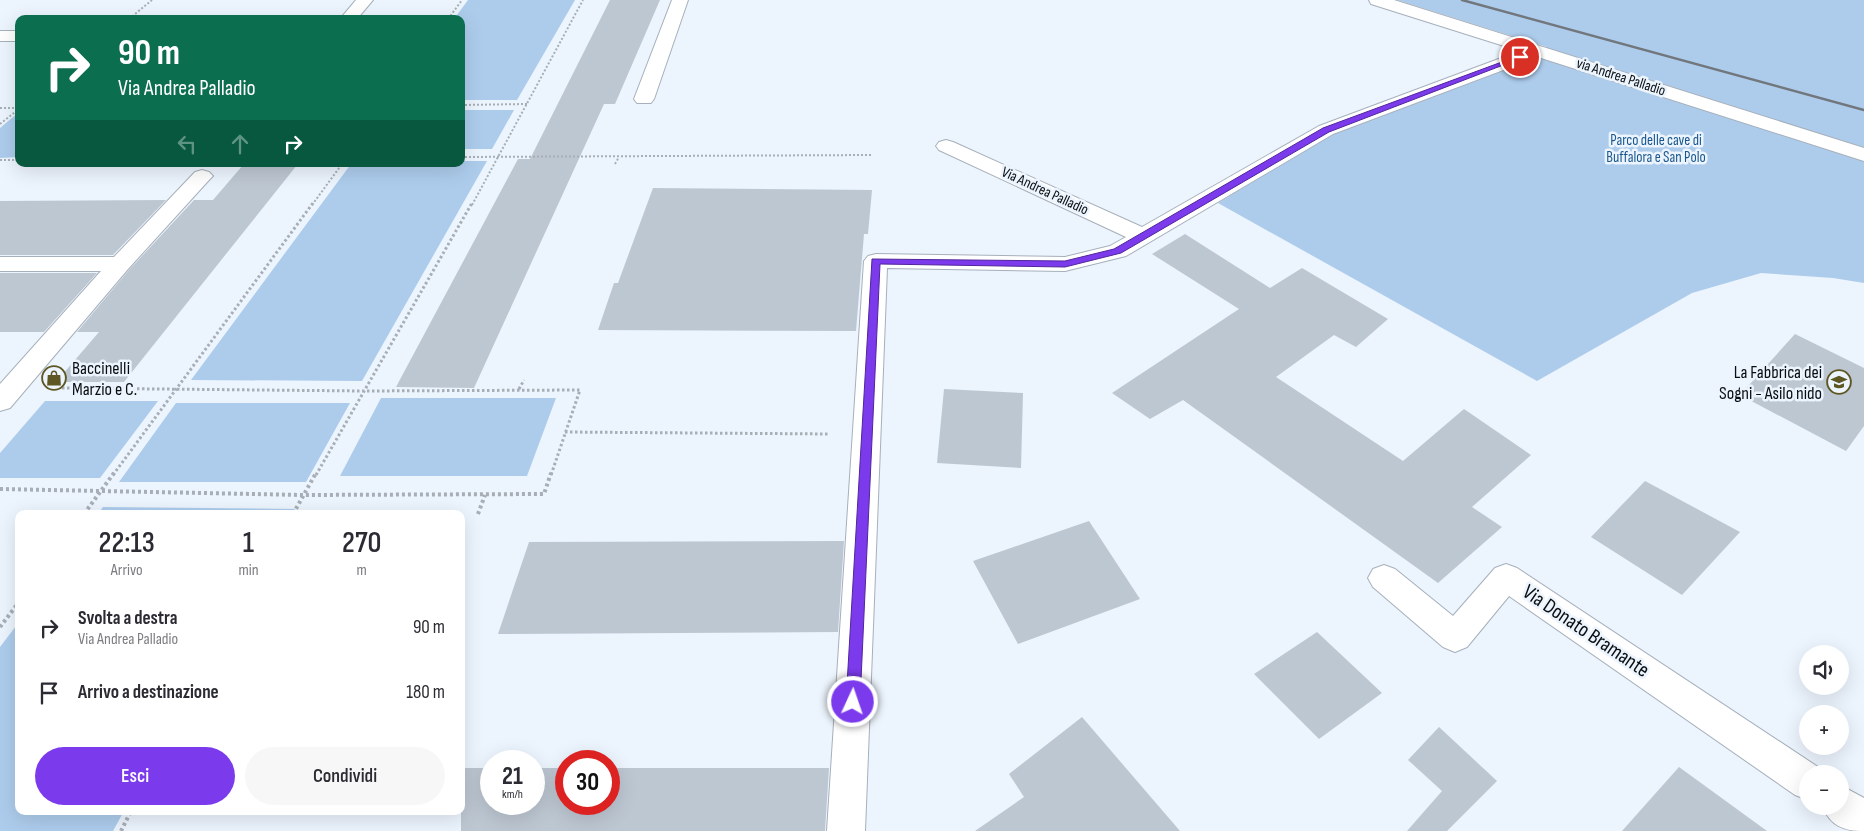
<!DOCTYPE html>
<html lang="it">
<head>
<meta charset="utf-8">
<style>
  :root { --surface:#fff; --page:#f7f7f7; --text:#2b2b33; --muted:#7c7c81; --accent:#7c3aed }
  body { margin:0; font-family:"Sofia Sans Condensed",sans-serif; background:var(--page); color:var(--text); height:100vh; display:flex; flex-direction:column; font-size:19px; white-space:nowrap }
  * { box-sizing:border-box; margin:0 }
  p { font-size:16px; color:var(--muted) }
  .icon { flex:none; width:28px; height:28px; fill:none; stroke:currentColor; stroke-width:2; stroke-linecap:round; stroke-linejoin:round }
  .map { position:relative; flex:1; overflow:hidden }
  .details { position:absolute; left:15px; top:510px; width:450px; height:305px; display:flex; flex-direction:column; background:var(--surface); border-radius:10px; box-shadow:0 5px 20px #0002 }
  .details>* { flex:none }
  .hud { position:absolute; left:15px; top:15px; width:450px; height:152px; border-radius:10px; box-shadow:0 5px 20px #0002; background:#0b6e4f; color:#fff; overflow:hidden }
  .controls { position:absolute; left:1799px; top:645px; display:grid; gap:10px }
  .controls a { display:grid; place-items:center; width:50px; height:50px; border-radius:50%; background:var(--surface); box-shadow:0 5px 20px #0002; font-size:25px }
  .speed { position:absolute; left:480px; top:750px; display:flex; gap:10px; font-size:25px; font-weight:700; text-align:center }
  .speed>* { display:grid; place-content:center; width:65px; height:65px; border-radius:50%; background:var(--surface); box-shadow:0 5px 20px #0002; line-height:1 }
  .speed small { font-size:12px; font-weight:400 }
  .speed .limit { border:8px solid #d22; background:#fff; color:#111 }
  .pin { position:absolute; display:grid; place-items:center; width:42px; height:42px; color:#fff; margin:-21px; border:2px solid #fff; border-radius:50%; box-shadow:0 1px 5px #0007 }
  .me { position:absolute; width:55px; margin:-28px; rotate:3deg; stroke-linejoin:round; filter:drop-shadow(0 0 4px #0008) }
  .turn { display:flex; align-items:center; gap:18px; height:105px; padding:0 20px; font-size:22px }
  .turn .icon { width:65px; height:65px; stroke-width:2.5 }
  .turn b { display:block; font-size:35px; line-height:42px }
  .lanes { display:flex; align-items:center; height:48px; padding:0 20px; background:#0003; justify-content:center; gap:25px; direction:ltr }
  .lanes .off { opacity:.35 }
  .eta { display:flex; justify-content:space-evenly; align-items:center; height:85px; text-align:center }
  .eta b { font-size:30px; font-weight:600; line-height:35px }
  .primary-button { display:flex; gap:10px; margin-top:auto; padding:10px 20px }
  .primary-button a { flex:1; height:58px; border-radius:30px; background:var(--accent); color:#fff; font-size:20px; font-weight:600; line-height:58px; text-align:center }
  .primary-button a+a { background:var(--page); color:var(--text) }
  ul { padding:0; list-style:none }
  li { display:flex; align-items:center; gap:15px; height:65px; padding:0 20px }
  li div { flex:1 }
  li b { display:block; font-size:19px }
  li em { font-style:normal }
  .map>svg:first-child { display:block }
  .green { fill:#adccec }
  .building { fill:#bdc7d2 }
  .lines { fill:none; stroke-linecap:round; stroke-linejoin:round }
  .street-casing { stroke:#a6b0bb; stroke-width:2 }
  .path-far2 { stroke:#a7aeb5; stroke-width:2; stroke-dasharray:2 2; stroke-linecap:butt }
  .path-far1 { stroke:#a7aeb5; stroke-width:3; stroke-dasharray:2.5 2.5; stroke-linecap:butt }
  .path { stroke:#a7aeb5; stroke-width:4; stroke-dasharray:3 3; stroke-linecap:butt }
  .street { fill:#fff; fill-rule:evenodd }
  .rail { stroke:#71777d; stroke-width:2.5 }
  .route { fill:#7c3aed; stroke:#51269a }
  .labels { text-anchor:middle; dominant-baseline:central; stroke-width:5; stroke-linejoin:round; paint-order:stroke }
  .far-street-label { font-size:15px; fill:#0a0e11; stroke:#ecf4fd }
  .far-park-label { font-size:15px; fill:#19578e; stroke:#ecf4fd }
  .poi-label { font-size:18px; fill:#0a0e11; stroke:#ecf4fd; text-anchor:start }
  .near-street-label { font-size:21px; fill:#0a0e11; stroke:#ecf4fd }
</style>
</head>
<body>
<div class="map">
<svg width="1864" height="831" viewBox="0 0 1864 831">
  <rect width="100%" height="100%" fill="#ecf4fd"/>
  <path class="green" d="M468,0H575L517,100H461V19H454Z
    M1397,0H1864V283L1833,278L1761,273L1692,293L1537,381L1218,203L1330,133L1547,47Z
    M461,110H514L492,149H461Z
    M19,112V157L0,158V128Z
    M461,161H487L362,381L191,380L351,164H461Z
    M381,398H556L527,476H340Z
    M45,401H158L100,478H0V453Z
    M176,403H350L306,482H119Z
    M103,507L295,509L292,514H98Z
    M19,622V811H124L113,831H0V647Z"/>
  <path class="building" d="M610,0H660L615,104H604L474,388L396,387L518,159H530Z
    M243,165H297L124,382H56L99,332H77L129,270L194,200H213Z
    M653,188L872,190L868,234H864L856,331L598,330L614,283H618Z
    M166,200L113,255H0V201Z
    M1185,234L1270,288L1302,268L1388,319L1356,347L1334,335L1276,377L1403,461L1464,409L1531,455L1472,507L1502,527L1438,583L1183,400L1150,419L1112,393L1239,309L1152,254Z
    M0,273H97L44,332H0Z
    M1795,334L1864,368V426L1846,451L1740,395Z
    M944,389L1023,393L1021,468L937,463Z
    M1645,481L1740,532L1682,595L1591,537Z
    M1089,521L1140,599L1018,644L973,561Z
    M844,541L838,632L498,634L529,542Z
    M1317,632L1382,693L1319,739L1254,674Z
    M1082,717L1180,831H975L1024,797L1009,774Z
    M1439,727L1497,781L1447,831H1407L1442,791L1408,760Z
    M1679,767L1767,831H1622Z
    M461,768H491V804H534V768H566V804H609V768H829L825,831H461Z"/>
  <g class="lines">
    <g class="street-casing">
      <path id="street" d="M356,0H373L357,19H340Z
        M672,0H688L654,99L651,103H637L634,99Z
        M1369,0H1394L1864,148V161L1538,57L1333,134L1126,256L1065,271L887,268L865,831H827L864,261L868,256L876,254L1065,257L1110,246L1126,237L939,150L936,146L939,142L946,140L953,142L1142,227L1319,126L1520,51L1371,4Z
        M0,31H19V41H0Z
        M202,170L209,172L213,176L209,180L128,269L10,408L0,411V384L101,271H0V257H114L195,172Z
        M1506,564L1517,568L1821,769L1823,774H1808V800L1795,795L1509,596L1467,647L1455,652L1443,647L1373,587L1368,578L1373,569L1384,565L1395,569L1453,616L1495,568Z
        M1840,785L1864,798V831C1843,831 1831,826 1822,806H1840Z"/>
    </g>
    <path class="path-far2" d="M129,19L152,0
      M448,19L462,0
      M461,105L527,104
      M0,108H19
      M0,124L19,109
      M461,157L871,155
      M0,160H19
      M615,164L619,157
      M312,205L342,164
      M472,205L583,0"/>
    <path class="path-far1" d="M57,388L363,391L580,390L551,475
      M519,389L524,380
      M565,432L830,434
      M113,475L313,203
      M316,475L472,203"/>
    <path class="path" d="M0,489L303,495L544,494L551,473
      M84,514L114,473
      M293,514L316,473
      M478,514L485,495
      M0,627L19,602
      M121,831L131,811"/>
    <use href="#street" class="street"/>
    <path class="rail" d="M1462,0L1864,110"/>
  </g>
  <path class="route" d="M1518,56L1524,57L1329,132L1121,253L1065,267L880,264L860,702L858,707L853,709L848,707L846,702L872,259L1065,261L1114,249L1323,128Z"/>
  <defs>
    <g id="shop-ring" transform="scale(1.25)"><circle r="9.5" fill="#ecf4fd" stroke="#5f5723" stroke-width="1.5"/><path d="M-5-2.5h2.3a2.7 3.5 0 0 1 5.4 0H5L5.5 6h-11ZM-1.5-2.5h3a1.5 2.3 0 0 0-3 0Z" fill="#5f5723"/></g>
    <g id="school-ring" transform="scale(1.25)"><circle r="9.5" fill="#ecf4fd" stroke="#5f5723" stroke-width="1.5"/><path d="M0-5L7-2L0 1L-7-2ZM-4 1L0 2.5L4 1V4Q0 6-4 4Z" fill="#5f5723"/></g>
  </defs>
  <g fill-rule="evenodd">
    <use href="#shop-ring" x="54" y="378"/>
    <use href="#school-ring" x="1839" y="382"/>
  </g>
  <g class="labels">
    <g class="far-street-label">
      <text transform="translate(1621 77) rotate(18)">via Andrea Palladio</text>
      <text transform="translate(1045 191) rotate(25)">Via Andrea Palladio</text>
    </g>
    <g class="far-park-label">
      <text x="1656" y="140">Parco delle cave di<tspan x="1656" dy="17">Buffalora e San Polo</tspan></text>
    </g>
    <g class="poi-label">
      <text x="72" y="368">Baccinelli<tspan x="72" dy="21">Marzio e C.</tspan></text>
      <text x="1822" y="372" text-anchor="end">La Fabbrica dei<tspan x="1822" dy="21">Sogni - Asilo nido</tspan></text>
    </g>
    <g class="near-street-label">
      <text transform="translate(1586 631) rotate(34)">Via Donato Bramante</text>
    </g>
  </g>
</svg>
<div class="controls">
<a><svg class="icon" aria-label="sound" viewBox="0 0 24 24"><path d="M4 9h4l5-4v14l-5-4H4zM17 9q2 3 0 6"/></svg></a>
<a>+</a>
<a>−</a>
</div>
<div class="speed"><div>21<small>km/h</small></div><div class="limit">30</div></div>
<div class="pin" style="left:1520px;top:57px;background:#d93025"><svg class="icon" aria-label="arrive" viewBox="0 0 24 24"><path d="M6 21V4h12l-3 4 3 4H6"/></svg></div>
<svg class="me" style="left:853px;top:702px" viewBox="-20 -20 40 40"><circle r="17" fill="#7c3aed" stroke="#fff" stroke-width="3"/><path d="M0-11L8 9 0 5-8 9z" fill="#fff"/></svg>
<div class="hud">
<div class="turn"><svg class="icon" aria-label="right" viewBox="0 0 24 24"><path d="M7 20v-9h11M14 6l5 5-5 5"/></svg><div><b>90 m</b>Via Andrea Palladio</div></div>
<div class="lanes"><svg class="icon off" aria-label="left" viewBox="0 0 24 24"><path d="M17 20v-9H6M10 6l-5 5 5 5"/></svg><svg class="icon off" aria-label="ahead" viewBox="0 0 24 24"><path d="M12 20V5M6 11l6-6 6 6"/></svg><svg class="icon" aria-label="right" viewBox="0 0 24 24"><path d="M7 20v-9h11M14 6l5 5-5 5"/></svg></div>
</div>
<section class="details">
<div class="eta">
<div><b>22:13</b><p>Arrivo</p></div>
<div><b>1</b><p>min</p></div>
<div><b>270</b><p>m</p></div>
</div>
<ul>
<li><svg class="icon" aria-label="right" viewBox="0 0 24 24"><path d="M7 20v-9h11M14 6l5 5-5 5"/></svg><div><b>Svolta a destra</b><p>Via Andrea Palladio</p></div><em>90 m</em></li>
<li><svg class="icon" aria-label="arrive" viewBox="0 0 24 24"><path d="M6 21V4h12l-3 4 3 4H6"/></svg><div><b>Arrivo a destinazione</b></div><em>180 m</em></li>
</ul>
<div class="primary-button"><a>Esci</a><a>Condividi</a></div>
</section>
</div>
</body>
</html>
